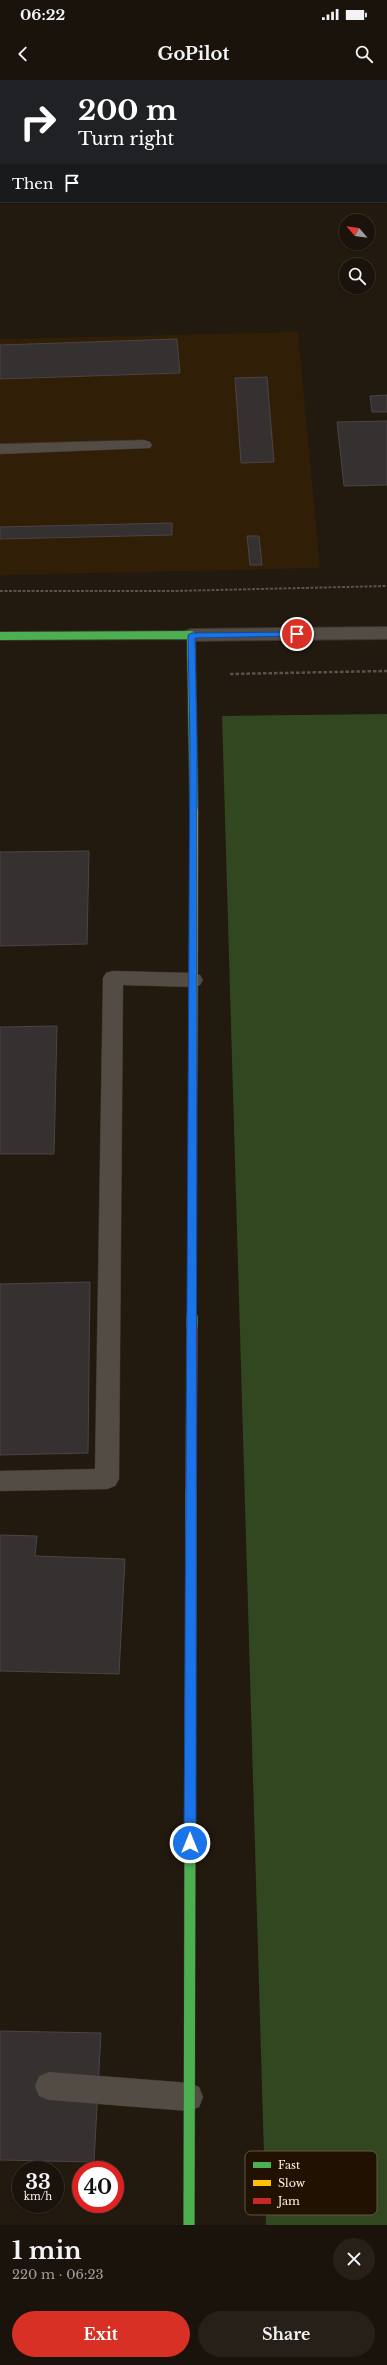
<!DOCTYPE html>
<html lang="en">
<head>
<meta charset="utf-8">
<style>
  :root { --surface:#1a130b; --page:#272019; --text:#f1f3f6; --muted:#9f9e9d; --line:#38322c; --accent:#d93025 }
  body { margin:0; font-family:"Libre Baskerville",serif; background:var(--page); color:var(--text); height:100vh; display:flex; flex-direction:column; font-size:15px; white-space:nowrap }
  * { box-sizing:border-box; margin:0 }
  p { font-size:13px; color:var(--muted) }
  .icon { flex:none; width:22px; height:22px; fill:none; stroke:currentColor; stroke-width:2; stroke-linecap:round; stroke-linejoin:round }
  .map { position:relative; height:2145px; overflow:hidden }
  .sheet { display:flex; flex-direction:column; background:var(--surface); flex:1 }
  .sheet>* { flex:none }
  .banner { position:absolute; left:0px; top:0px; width:387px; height:122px; box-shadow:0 1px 3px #0004,0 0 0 1px var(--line); background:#202124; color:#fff; overflow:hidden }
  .needle { width:26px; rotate:298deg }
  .controls { position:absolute; left:339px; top:134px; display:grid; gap:8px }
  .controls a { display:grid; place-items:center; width:36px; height:36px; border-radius:50%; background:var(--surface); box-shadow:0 1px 3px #0004,0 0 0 1px var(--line); font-size:20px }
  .speed { position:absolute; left:12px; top:2081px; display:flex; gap:8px; font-size:20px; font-weight:700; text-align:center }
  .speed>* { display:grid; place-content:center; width:52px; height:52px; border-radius:50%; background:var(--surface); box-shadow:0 1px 3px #0004,0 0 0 1px var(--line); line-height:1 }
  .speed small { font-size:10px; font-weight:400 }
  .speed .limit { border:6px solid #d22; background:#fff; color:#111 }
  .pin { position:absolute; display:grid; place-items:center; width:34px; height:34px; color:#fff; margin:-17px; border:2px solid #fff; border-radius:50%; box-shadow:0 1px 4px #0007 }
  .me { position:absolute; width:44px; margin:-22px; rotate:0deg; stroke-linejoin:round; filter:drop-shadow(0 0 3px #0008) }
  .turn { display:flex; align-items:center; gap:14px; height:84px; padding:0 12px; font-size:18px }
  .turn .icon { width:52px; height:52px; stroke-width:2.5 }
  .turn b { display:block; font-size:28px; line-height:34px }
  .then { display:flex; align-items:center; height:38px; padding:0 12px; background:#0003; gap:8px; font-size:15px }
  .round { display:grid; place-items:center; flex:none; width:42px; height:42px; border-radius:21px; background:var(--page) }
  .summary { display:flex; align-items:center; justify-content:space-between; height:68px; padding:0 12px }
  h1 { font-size:24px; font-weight:800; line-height:30px }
  .action { display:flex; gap:8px; margin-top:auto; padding:8px 12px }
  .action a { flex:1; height:46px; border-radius:24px; background:var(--accent); color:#fff; font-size:16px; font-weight:800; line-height:46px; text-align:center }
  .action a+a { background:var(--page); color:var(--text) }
  .status { display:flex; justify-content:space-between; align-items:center; height:28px; padding:0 20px; background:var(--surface); direction:ltr }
  .status svg { height:11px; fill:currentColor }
  header { display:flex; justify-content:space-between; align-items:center; height:52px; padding:0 12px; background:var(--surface); font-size:18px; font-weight:800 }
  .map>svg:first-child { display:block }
  .built { fill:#311e06 }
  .forest { fill:#31471f }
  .building { fill:#363131; stroke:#4a4445 }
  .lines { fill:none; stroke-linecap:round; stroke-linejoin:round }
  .lane-casing { stroke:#3b342d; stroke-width:1 }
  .street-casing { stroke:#3b342d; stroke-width:2 }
  .fast-far1-casing { stroke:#3b342d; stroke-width:10 }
  .fast-casing { stroke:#3b342d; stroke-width:12 }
  .slow-far1-casing { stroke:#3b342d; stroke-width:10 }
  .slow-casing { stroke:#3b342d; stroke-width:12 }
  .jam-casing { stroke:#3b342d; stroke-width:12 }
  .path-far1 { stroke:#5a524b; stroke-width:2; stroke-dasharray:3 1.5; stroke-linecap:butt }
  .path { stroke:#5a524b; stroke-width:2.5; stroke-dasharray:3.5 2; stroke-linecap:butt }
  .lane { fill:#524c44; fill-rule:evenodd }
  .street { fill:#524c44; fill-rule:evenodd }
  .fast-far1 { stroke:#4caf50; stroke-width:8 }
  .fast { stroke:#4caf50; stroke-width:11 }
  .slow-far1 { stroke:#ffc107; stroke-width:8 }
  .slow { stroke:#ffc107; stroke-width:11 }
  .jam { stroke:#c62828; stroke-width:11 }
  .route { fill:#1a73e8; stroke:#114b97 }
  .key { fill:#201101; stroke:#635546; stroke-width:1 }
  .key-label { font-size:11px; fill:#fef3e7 }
</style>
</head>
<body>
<div class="status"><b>06:22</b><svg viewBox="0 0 49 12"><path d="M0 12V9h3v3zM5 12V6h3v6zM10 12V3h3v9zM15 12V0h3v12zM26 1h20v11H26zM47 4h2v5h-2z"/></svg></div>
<header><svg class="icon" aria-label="back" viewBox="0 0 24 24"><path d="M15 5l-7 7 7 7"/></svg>GoPilot<svg class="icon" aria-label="search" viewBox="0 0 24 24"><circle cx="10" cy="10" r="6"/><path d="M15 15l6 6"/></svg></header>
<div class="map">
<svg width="387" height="2145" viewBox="0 0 387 2145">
  <rect width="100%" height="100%" fill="#22190f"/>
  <path class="built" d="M298,252L320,488L0,495V259Z"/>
  <path class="forest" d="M0,0H387V111L386,1H1V105Z
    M387,634V2145H266L222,636Z"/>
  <path class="building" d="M177,259L180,293L0,299V265Z
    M267,297L274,382L241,383L235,298Z
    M387,315V332H372L370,316Z
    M387,341V405L344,406L337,342Z
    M172,443V455L0,459V447Z
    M247,456H259L262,485H250Z
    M89,771L87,864L0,866V772Z
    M57,946L54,1074H0V947Z
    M90,1202L88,1373L0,1375V1204Z
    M0,1455L37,1456L35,1476L125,1479L119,1594L0,1591Z
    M0,1951L101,1953L94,2082L0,2080Z"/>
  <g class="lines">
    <g class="lane-casing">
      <path id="lane" d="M144,360L150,362L152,365L150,368L0,374V364Z
        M113,891L193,893L200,895L203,900L200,905L193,907L123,905L119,1399L115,1406L107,1409L0,1411V1391L95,1389L103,898L106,893Z
        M49,1992L189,2003L199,2007L203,2017L199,2027L189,2031L49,2020L39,2016L35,2006L39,1996Z"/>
    </g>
    <g class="street-casing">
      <path id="street" d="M387,547V559L191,561L185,559L182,555L185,551L191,549Z"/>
    </g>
    <g class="fast-far1-casing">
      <path id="fast-far1" d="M0,556L191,555L194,731
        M192,1238L193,1014"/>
    </g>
    <g class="fast-casing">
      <path id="fast" d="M192,1246V1237
        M189,2145L190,1756"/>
    </g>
    <g class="slow-far1-casing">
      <path id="slow-far1" d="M193,1014L194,731"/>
    </g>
    <g class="slow-casing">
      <path id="slow" d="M190,1756L191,1411"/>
    </g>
    <g class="jam-casing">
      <path id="jam" d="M191,1411L192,1246"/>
    </g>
    <path class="path-far1" d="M0,511H174L387,506"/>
    <path class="path" d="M230,594L387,591"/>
    <use href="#lane" class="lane"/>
    <use href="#street" class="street"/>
    <use href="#fast-far1" class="fast-far1"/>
    <use href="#fast" class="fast"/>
    <use href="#slow-far1" class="slow-far1"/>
    <use href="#slow" class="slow"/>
    <use href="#jam" class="jam"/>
  </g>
  <path class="route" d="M297,552L299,553V556L195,558L197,669L196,1763L190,1768L184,1763L190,669L188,555L192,553Z"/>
  <rect x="245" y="2071" width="132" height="64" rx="6" class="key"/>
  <rect x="253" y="2082" width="18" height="6" fill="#4caf50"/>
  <rect x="253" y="2100" width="18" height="6" fill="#ffc107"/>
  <rect x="253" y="2118" width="18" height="6" fill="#c62828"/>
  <g class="key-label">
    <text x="278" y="2089">Fast</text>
    <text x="278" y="2107">Slow</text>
    <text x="278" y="2125">Jam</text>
  </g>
</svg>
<div class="controls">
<a><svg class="needle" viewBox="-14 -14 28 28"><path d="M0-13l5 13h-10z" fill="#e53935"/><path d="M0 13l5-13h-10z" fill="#9f9e9d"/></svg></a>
<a><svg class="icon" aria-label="search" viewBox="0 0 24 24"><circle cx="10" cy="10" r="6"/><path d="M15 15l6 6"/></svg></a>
</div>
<div class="speed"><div>33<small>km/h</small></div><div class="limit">40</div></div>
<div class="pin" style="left:297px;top:554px;background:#d93025"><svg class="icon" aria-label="arrive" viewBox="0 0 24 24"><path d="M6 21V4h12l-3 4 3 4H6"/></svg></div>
<svg class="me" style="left:190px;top:1763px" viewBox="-20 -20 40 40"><circle r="17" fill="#1a73e8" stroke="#fff" stroke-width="3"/><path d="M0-11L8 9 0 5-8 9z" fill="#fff"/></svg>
<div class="banner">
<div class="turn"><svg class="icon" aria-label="right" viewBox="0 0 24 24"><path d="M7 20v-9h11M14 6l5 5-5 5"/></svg><div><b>200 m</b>Turn right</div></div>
<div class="then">Then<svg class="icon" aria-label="arrive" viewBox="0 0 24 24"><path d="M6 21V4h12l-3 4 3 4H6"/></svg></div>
</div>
</div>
<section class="sheet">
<div class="summary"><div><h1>1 min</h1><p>220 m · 06:23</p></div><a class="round"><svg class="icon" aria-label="close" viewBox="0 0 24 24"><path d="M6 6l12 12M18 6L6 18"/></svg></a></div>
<div class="action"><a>Exit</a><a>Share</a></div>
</section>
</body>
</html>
